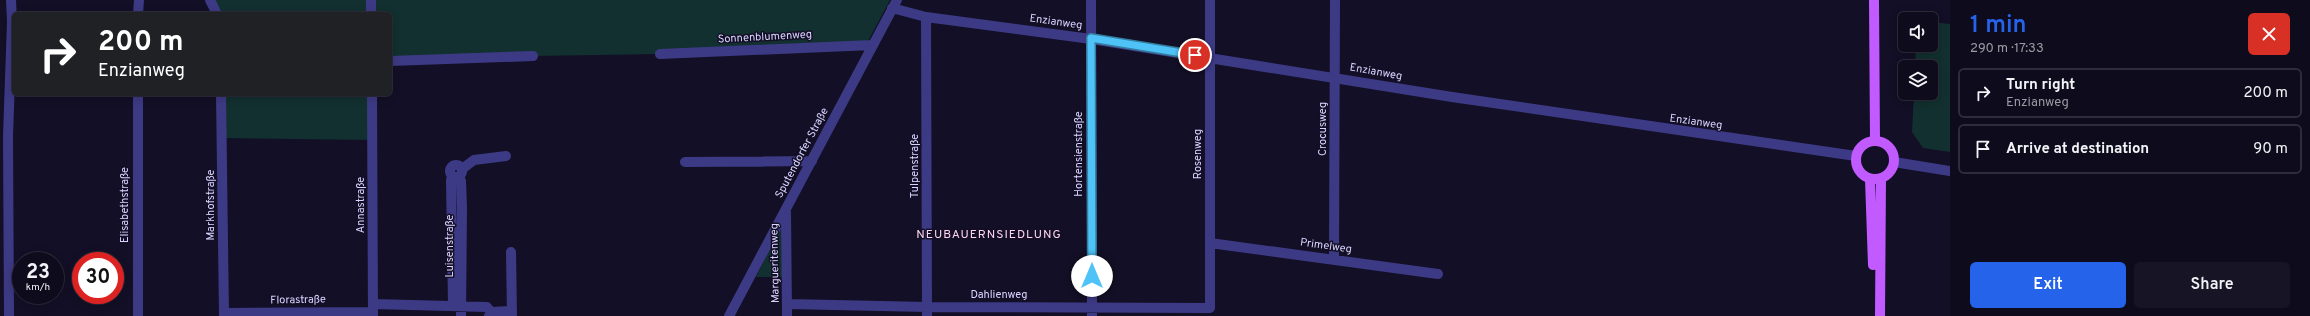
<!DOCTYPE html>
<html lang="en">
<head>
<meta charset="utf-8">
<style>
  :root { --surface:#0e0b1c; --page:#171425; --text:#f1f3f6; --muted:#9b9ba3; --line:#2e2b3b; --accent:#2563eb }
  body { margin:0; font-family:Overpass,sans-serif; background:var(--page); color:var(--text); height:100vh; display:flex; flex-direction:column; font-size:15px; white-space:nowrap }
  * { box-sizing:border-box; margin:0 }
  p { font-size:13px; color:var(--muted) }
  .icon { flex:none; width:22px; height:22px; fill:none; stroke:currentColor; stroke-width:2; stroke-linecap:round; stroke-linejoin:round }
  .map { position:relative; flex:1; overflow:hidden }
  .sheet { display:flex; flex-direction:column; background:var(--surface); width:360px }
  .sheet>* { flex:none }
  .hud { position:absolute; left:12px; top:12px; width:380px; height:84px; border-radius:6px; box-shadow:0 2px 10px #0003,0 0 0 1px var(--line); background:#202124; color:#fff; overflow:hidden }
  .controls { position:absolute; left:1898px; top:12px; display:grid; gap:8px }
  .controls a { display:grid; place-items:center; width:40px; height:40px; border-radius:6px; background:var(--surface); box-shadow:0 2px 10px #0003,0 0 0 1px var(--line); font-size:20px }
  .speed { position:absolute; left:12px; top:252px; display:flex; gap:8px; font-size:20px; font-weight:700; text-align:center }
  .speed>* { display:grid; place-content:center; width:52px; height:52px; border-radius:50%; background:var(--surface); box-shadow:0 2px 10px #0003,0 0 0 1px var(--line); line-height:1 }
  .speed small { font-size:10px; font-weight:400 }
  .speed .limit { border:6px solid #d22; background:#fff; color:#111 }
  .pin { position:absolute; display:grid; place-items:center; width:34px; height:34px; color:#fff; margin:-17px; border:2px solid #fff; border-radius:50%; box-shadow:0 1px 4px #0007 }
  .me { position:absolute; width:44px; margin:-22px; rotate:0deg; stroke-linejoin:round; filter:drop-shadow(0 0 3px #0008) }
  .turn { display:flex; align-items:center; gap:14px; height:84px; padding:0 20px; font-size:18px }
  .turn .icon { width:52px; height:52px; stroke-width:2.5 }
  .turn b { display:block; font-size:28px; line-height:34px }
  .round { display:grid; place-items:center; flex:none; width:42px; height:42px; border-radius:6px; background:var(--page) }
  .summary { display:flex; align-items:center; justify-content:space-between; height:68px; padding:0 20px }
  h1 { font-size:24px; font-weight:600; line-height:30px; color:var(--accent) }
  .action { display:flex; gap:8px; margin-top:auto; padding:8px 20px }
  .action a { flex:1; height:46px; border-radius:6px; background:var(--accent); color:#fff; font-size:16px; font-weight:600; line-height:46px; text-align:center }
  .action a+a { background:var(--page); color:var(--text) }
  ul { padding:0; list-style:none }
  li { display:flex; align-items:center; gap:12px; height:50px; margin:0 8px 6px; padding:0 12px; border:2px solid var(--line); border-radius:6px }
  li div { flex:1 }
  li b { display:block; font-size:15px }
  li em { font-style:normal }
  main { display:flex; flex:1; min-height:0 }
  .map>svg:first-child { display:block }
  .green { fill:#12302f }
  .lines { fill:none; stroke-linecap:round; stroke-linejoin:round }
  .minor { stroke:#3d3a85; stroke-width:10 }
  .major { stroke:#c25bff; stroke-width:10 }
  .route-casing { stroke:#337fa1; stroke-width:10 }
  .route { stroke:#4fc3f7; stroke-width:7 }
  .labels { text-anchor:middle; dominant-baseline:central; stroke-width:3; stroke-linejoin:round; paint-order:stroke }
  .street-label { font-size:11px; fill:#d9d4ff; stroke:#130f26 }
  .neighbourhood-label { font-size:12px; letter-spacing:1px; fill:#ffd6f0; stroke:#130f26 }
</style>
</head>
<body>
<main>
<div class="map">
<svg width="1950" height="316" viewBox="0 0 1950 316">
  <rect width="100%" height="100%" fill="#130f26"/>
  <path class="green" d="M215,0H890L866,45L660,54L533,56L390,61V14H223Z
    M1931,22L1950,24V152L1923,148L1912,132L1914,93H1931V67H1915L1916,45H1931Z
    M223,94H372V140L222,138Z
    M782,229L783,277H756L779,230Z"/>
  <g class="lines">
    <path class="minor" d="M210,0L217,14
      M371,0V14
      M1091,0L1092,316
      M892,8L926,17L1091,39L1452,97L1856,156
      M138,14L139,0
      M926,17L927,316
      M660,54L872,45
      M390,61L533,56
      M221,94L224,316
      M372,94L373,316
      M685,162L812,161
      M1894,162L1950,171
      M450 171a6 6 0 1 1 12 0a6 6 0 1 1-12 0Z
      M462,169L474,160L506,156
      M459,177L461,181L462,208L461,316
      M786,212L787,316
      M1210,243L1438,274
      M511,252L512,316
      M1334,258L1335,0
      M373,304L487,307L491,312L489,316
      M787,304L927,307L1210,308V0
      M453,305L451,180L453,177
      M491,312L512,311
      M224,313L373,312
      M9,316L8,136L12,22L11,0
      M138,316V94
      M729,316L897,0"/>
    <path class="major" d="M1874,0L1875,141
      M1856 160a19 19 0 1 1 38 0a19 19 0 1 1-38 0Z
      M1870,179L1873,265
      M1880,316L1881,178"/>
  </g>
  <g class="lines">
    <g class="route-casing">
      <path id="route" d="M1092,276L1091,38L1195,55"/>
    </g>
    <use href="#route" class="route"/>
  </g>
  <g class="labels">
    <g class="street-label">
      <text transform="translate(1056 22) rotate(8)">Enzianweg</text>
      <text transform="translate(765 37) rotate(-3)">Sonnenblumenweg</text>
      <text transform="translate(1376 72) rotate(10)">Enzianweg</text>
      <text transform="translate(1696 122) rotate(8)">Enzianweg</text>
      <text transform="translate(1323 129) rotate(-90)">Crocusweg</text>
      <text transform="translate(802 153) rotate(-62)">Sputendorfer Straße</text>
      <text transform="translate(1079 154) rotate(-90)">Hortensienstraße</text>
      <text transform="translate(1198 154) rotate(-90)">Rosenweg</text>
      <text transform="translate(915 166) rotate(-90)">Tulpenstraße</text>
      <text transform="translate(125 205) rotate(-90)">Elisabethstraße</text>
      <text transform="translate(211 205) rotate(-90)">Markhofstraße</text>
      <text transform="translate(361 205) rotate(-90)">Annastraße</text>
      <text transform="translate(450 246) rotate(-90)">Luisenstraße</text>
      <text transform="translate(1326 246) rotate(8)">Primelweg</text>
      <text transform="translate(775 263) rotate(-91)">Margueritenweg</text>
      <text x="999" y="295">Dahlienweg</text>
      <text transform="translate(298 300) rotate(-1)">Florastraße</text>
    </g>
    <g class="neighbourhood-label">
      <text x="989" y="235">NEUBAUERNSIEDLUNG</text>
    </g>
  </g>
</svg>
<div class="controls">
<a><svg class="icon" aria-label="sound" viewBox="0 0 24 24"><path d="M4 9h4l5-4v14l-5-4H4zM17 9q2 3 0 6"/></svg></a>
<a><svg class="icon" aria-label="layers" viewBox="0 0 24 24"><path d="M12 4l9 5-9 5-9-5zM3 14l9 5 9-5"/></svg></a>
</div>
<div class="speed"><div>23<small>km/h</small></div><div class="limit">30</div></div>
<div class="pin" style="left:1195px;top:55px;background:#d93025"><svg class="icon" aria-label="arrive" viewBox="0 0 24 24"><path d="M6 21V4h12l-3 4 3 4H6"/></svg></div>
<svg class="me" style="left:1092px;top:276px" viewBox="-20 -20 40 40"><circle r="19" fill="#fff"/><path d="M0-13L10 11 0 6-10 11z" fill="#4fc3f7"/></svg>
<div class="hud">
<div class="turn"><svg class="icon" aria-label="right" viewBox="0 0 24 24"><path d="M7 20v-9h11M14 6l5 5-5 5"/></svg><div><b>200 m</b>Enzianweg</div></div>
</div>
</div>
<section class="sheet">
<div class="summary"><div><h1>1 min</h1><p>290 m · 17:33</p></div><a class="round" style="background:#d93025;color:#fff"><svg class="icon" aria-label="close" viewBox="0 0 24 24"><path d="M6 6l12 12M18 6L6 18"/></svg></a></div>
<ul>
<li><svg class="icon" aria-label="right" viewBox="0 0 24 24"><path d="M7 20v-9h11M14 6l5 5-5 5"/></svg><div><b>Turn right</b><p>Enzianweg</p></div><em>200 m</em></li>
<li><svg class="icon" aria-label="arrive" viewBox="0 0 24 24"><path d="M6 21V4h12l-3 4 3 4H6"/></svg><div><b>Arrive at destination</b></div><em>90 m</em></li>
</ul>
<div class="action"><a>Exit</a><a>Share</a></div>
</section>
</main>
</body>
</html>
